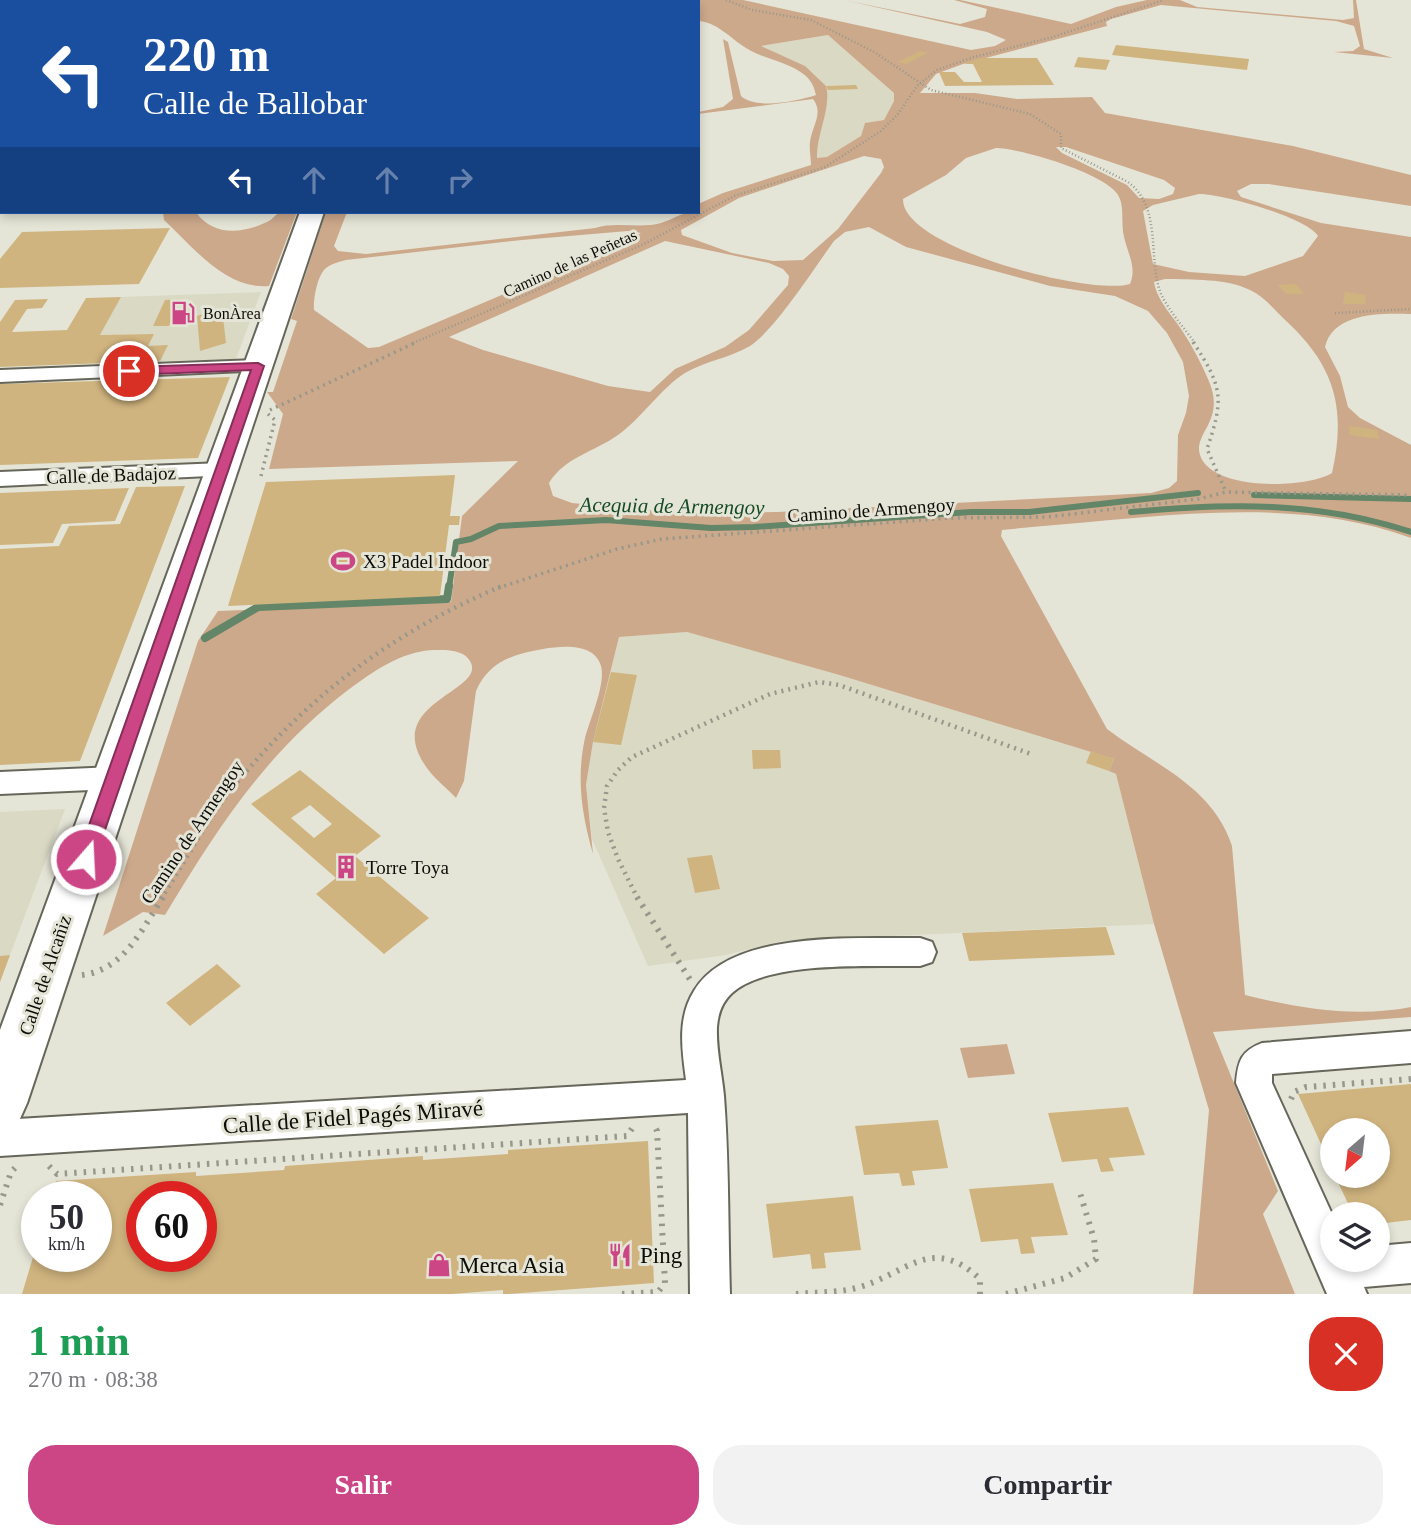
<!DOCTYPE html>
<html lang="es">
<head>
<meta charset="utf-8">
<style>
  :root { --surface:#fff; --page:#f2f2f3; --text:#2b2b33; --muted:#7c7c81; --accent:#cc4686 }
  body { margin:0; font-family:"Times New Roman",serif; background:var(--page); color:var(--text); height:100vh; display:flex; flex-direction:column; font-size:26px; white-space:nowrap }
  * { box-sizing:border-box; margin:0 }
  p { font-size:23px; color:var(--muted) }
  .icon { flex:none; width:38px; height:38px; fill:none; stroke:currentColor; stroke-width:2; stroke-linecap:round; stroke-linejoin:round }
  .map { position:relative; height:1294px; overflow:hidden }
  .sheet { display:flex; flex-direction:column; background:var(--surface); flex:1 }
  .sheet>* { flex:none }
  .hud { position:absolute; left:0px; top:0px; width:700px; height:214px; box-shadow:0 4px 10px #0003; background:#1a4fa0; color:#fff; overflow:hidden }
  .needle { width:46px; rotate:208deg }
  .controls { position:absolute; left:1320px; top:1118px; display:grid; gap:14px }
  .controls a { display:grid; place-items:center; width:70px; height:70px; border-radius:50%; background:var(--surface); box-shadow:0 4px 10px #0003; font-size:35px }
  .speed { position:absolute; left:21px; top:1181px; display:flex; gap:14px; font-size:35px; font-weight:700; text-align:center }
  .speed>* { display:grid; place-content:center; width:91px; height:91px; border-radius:50%; background:var(--surface); box-shadow:0 4px 10px #0003; line-height:1 }
  .speed small { font-size:18px; font-weight:400 }
  .speed .limit { border:10px solid #d22; background:#fff; color:#111 }
  .pin { position:absolute; display:grid; place-items:center; width:60px; height:60px; color:#fff; margin:-30px; border:4px solid #fff; border-radius:50%; box-shadow:0 2px 7px #0007 }
  .me { position:absolute; width:77px; margin:-38px; rotate:19deg; stroke-linejoin:round; filter:drop-shadow(0 0 5px #0008) }
  .turn { display:flex; align-items:center; gap:24px; height:147px; padding:0 28px; font-size:32px }
  .turn .icon { width:91px; height:91px; stroke-width:2.5 }
  .turn b { display:block; font-size:49px; line-height:60px }
  .lanes { display:flex; align-items:center; height:66px; padding:0 28px; background:#0003; justify-content:center; gap:35px; direction:ltr }
  .lanes .off { opacity:.35 }
  .round { display:grid; place-items:center; flex:none; width:74px; height:74px; border-radius:28px; background:var(--page) }
  .overview { display:flex; align-items:center; justify-content:space-between; height:119px; padding:0 28px }
  h1 { font-size:42px; font-weight:700; line-height:52px; color:#1e9e55 }
  .action { display:flex; gap:14px; margin-top:auto; padding:14px 28px }
  .action a { flex:1; height:80px; border-radius:28px; background:var(--accent); color:#fff; font-size:28px; font-weight:700; line-height:80px; text-align:center }
  .action a+a { background:var(--page); color:var(--text) }
  .map>svg:first-child { display:block }
  .built { fill:#dad9c4 }
  .green { fill:#cda98b; fill-rule:evenodd }
  .lines { fill:none; stroke-linecap:round; stroke-linejoin:round }
  .stream-far2 { stroke:#638568; stroke-width:3.5 }
  .stream-far1 { stroke:#638568; stroke-width:6 }
  .stream { stroke:#638568; stroke-width:8 }
  .building { fill:#d0b47f; fill-rule:evenodd }
  .street-casing { stroke:#66665a; stroke-width:4 }
  .primary-casing { stroke:#66665a; stroke-width:4 }
  .path-far3 { stroke:#97978c; stroke-width:2.5; stroke-dasharray:1 2.5; stroke-linecap:butt }
  .path-far2 { stroke:#97978c; stroke-width:3.5; stroke-dasharray:2 4.5; stroke-linecap:butt }
  .path-far1 { stroke:#97978c; stroke-width:4.5; stroke-dasharray:2 5; stroke-linecap:butt }
  .path { stroke:#97978c; stroke-width:6; stroke-dasharray:2.5 7; stroke-linecap:butt }
  .street { fill:#fff; fill-rule:evenodd }
  .primary { fill:#fff; fill-rule:evenodd }
  .route { fill:#cc4686; stroke:#852e57; stroke-width:2 }
  .labels { text-anchor:middle; dominant-baseline:central; stroke-width:6; stroke-linejoin:round; paint-order:stroke }
  .far-street-label { font-size:16px; fill:#0c0c08; stroke:#e5e5d7 }
  .far-poi-label { font-size:16px; fill:#0c0c08; stroke:#e5e5d7; text-anchor:start }
  .street-label { font-size:19px; fill:#0c0c08; stroke:#e5e5d7 }
  .poi-label { font-size:19px; fill:#0c0c08; stroke:#e5e5d7; text-anchor:start }
  .water-label { font-size:21px; font-style:italic; fill:#154b25; stroke:#e5e5d7 }
  .near-street-label { font-size:23px; fill:#0c0c08; stroke:#e5e5d7 }
  .near-poi-label { font-size:23px; fill:#0c0c08; stroke:#e5e5d7; text-anchor:start }
</style>
</head>
<body>
<div class="map">
<svg width="1411" height="1294" viewBox="0 0 1411 1294">
  <rect width="100%" height="100%" fill="#e5e5d7"/>
  <path class="built" d="M828,35L895,93L894,101L884,120L865,123L861,136L827,158H817L816,145L825,109L826,86L760,46Z
    M261,292L236,359L140,362L153,334L100,335L121,297Z
    M687,632L836,674L1114,759L1110,771L1116,774L1154,924L781,941L726,955L648,966L592,839L586,785L593,742L619,637Z
    M65,809L10,955L0,982V812Z"/>
  <path class="green" d="M679,0H743L971,50L995,46L1006,40L987,32L844,0L960,24L985,17L987,9L954,0H960L1071,24L1116,7L1147,0H1180L1197,7L1343,20L1354,18L1353,0H1356L1364,49L1393,58L1334,52L1353,51L1360,46L1354,26L1336,21L1161,5L1111,19L1106,22L1107,26L963,64L936,74L920,93H975L1017,99L1092,97L1105,113L1293,146L1411,175V206L1269,184H1251L1237,191L1241,197L1321,223L1411,237V314C1382,313 1333,312 1325,347L1340,376L1348,407L1360,418L1411,445V538C1292,494 1155,518 1032,527L1002,530L1001,536L1107,729C1154,765 1212,785 1232,846L1245,995C1299,1008 1355,1018 1411,1007V1017L1213,1032L1278,1191L1263,1214L1295,1294H1193L1209,1110L1154,924L1116,774L1109,771L1114,759L836,674L687,632L619,637L593,742L586,785L593,854C582,815 576,779 585,738C590,719 606,684 601,666C593,637 545,648 524,653C501,659 486,669 476,691L464,781L456,798C448,789 437,781 430,772C376,704 484,693 471,663C465,649 446,650 433,650C400,652 374,671 348,690C265,754 218,827 165,915L143,912L103,936L198,641L218,611L451,602L462,516L518,461L269,469L283,414L267,392H273L297,321L291,319L326,212H347L334,246L338,251L366,254L595,228C616,221 640,229 661,223C677,218 680,212 698,212V204L723,193L811,165C811,158 809,149 810,142C812,126 824,113 813,99L698,114V112L723,107L733,99L723,39L728,42L741,96C756,110 798,101 816,95C814,87 812,82 806,76C788,61 765,60 746,48C730,38 717,22 698,21V2ZM828,35L894,93V101L884,120L865,123L861,136L827,157L817,158C816,135 832,107 826,86L805,66L761,46ZM1056,147H1066L1164,180L1175,188L1173,194L1159,199L1139,198L1127,185L1062,153ZM996,148C1019,148 1114,175 1120,199C1124,210 1121,225 1124,237C1128,254 1137,268 1130,284C1091,296 902,248 903,199L946,175L966,158ZM864,156L881,159L884,167L881,173L838,229L803,260L773,261L732,253L682,235L681,230L739,198ZM1199,194C1222,194 1306,217 1318,236L1303,256L1245,276L1189,272L1153,264L1143,211L1153,205ZM869,227L906,247L1050,286L1115,296L1148,311L1167,333L1183,362L1189,396L1186,413L1178,435L1177,481L1169,488L1151,493L777,512L679,513L572,503L553,496L549,483C565,457 594,452 618,435C642,418 661,388 685,373C705,361 730,358 750,346C775,330 815,267 834,241L845,232ZM628,231L641,233L554,273L379,347L368,348L314,310C313,300 317,278 324,270C329,264 339,262 346,260L522,240ZM665,241L769,263L783,269L789,276L788,285L749,330L725,347L675,369L650,392L608,386L483,350L449,337ZM1165,279C1193,280 1225,278 1250,290C1263,296 1273,308 1283,318C1334,364 1347,407 1332,473C1306,489 1211,491 1200,455C1193,432 1227,421 1208,379C1201,363 1193,347 1183,332C1173,316 1157,301 1154,282Z
    M163,212H196C212,236 242,234 267,222C272,220 276,214 280,212C284,210 293,212 297,212L269,286C226,290 193,247 164,220Z
    M1007,1044L1015,1074L968,1078L960,1048Z"/>
  <g class="lines">
    <path class="stream-far2" d="M135,0L139,2
      M398,2L405,1"/>
    <path class="stream-far1" d="M1254,495L1411,499
      M1131,512C1227,503 1318,501 1411,532
      M449,588L456,542L471,539L499,526L606,520L711,528L754,527L971,512H1029L1198,493"/>
    <path class="stream" d="M205,638L258,607L447,599L449,586"/>
  </g>
  <path class="building" d="M1116,45L1249,59L1247,70L1112,55Z
    M920,51L928,53L906,64L898,62Z
    M1078,57L1110,60L1106,70L1074,67Z
    M980,58H1037L1054,85L945,86L939,72H955L964,82H982L973,64H964Z
    M856,85L858,89L828,90L826,86Z
    M170,228L139,284L0,288V259L22,232Z
    M1296,284L1304,294H1286L1278,285Z
    M1345,292L1366,295L1365,304H1343Z
    M121,297L100,335L154,334L148,346L168,345L160,361L0,367V322L15,300L48,299L42,308L27,309L12,332L67,330L86,298Z
    M181,299L169,326H153L165,300Z
    M222,308L226,343L200,351L197,316Z
    M230,377L198,458L0,465V384Z
    M1349,426L1377,430L1379,439L1350,435Z
    M455,475L450,516H460L459,525H449L440,596L228,606L266,482Z
    M185,486L80,761L0,765V549L59,546L69,526L120,524L136,487Z
    M129,488L115,521L62,524L53,543L0,545V493Z
    M611,672L637,675L621,745L593,742Z
    M752,750H780L781,768L753,769Z
    M1091,751L1114,759L1109,771L1086,763Z
    M300,770L381,836L355,856L429,918L384,954L316,894L336,878L251,804ZM310,805L332,824L314,838L291,818Z
    M712,855L720,889L695,893L687,858Z
    M1106,927L1115,955L969,961L962,933Z
    M10,955L0,982V956Z
    M217,964L241,986L190,1026L166,1003Z
    M1411,1084V1220L1377,1224V1214H1353L1335,1176H1377V1130H1332V1168L1298,1094Z
    M1128,1107L1145,1155L1109,1158L1114,1171L1101,1172L1097,1159L1062,1162L1048,1113Z
    M938,1120L948,1168L912,1171L915,1185L902,1186L899,1173L864,1175L855,1126Z
    M648,1141L654,1283L509,1294H503V1290L452,1294H22L36,1247L37,1256H96V1197H51L56,1181L196,1172V1176L284,1170L285,1166L423,1156V1160L508,1154V1150ZM142,1197H201V1256H142Z
    M1053,1183L1068,1235L1031,1237L1035,1253L1021,1254L1018,1239L981,1242L969,1189Z
    M853,1196L861,1250L824,1253L826,1268L812,1269L810,1254L773,1258L766,1204Z"/>
  <g class="lines">
    <g class="street-casing">
      <path id="street" d="M258,360L265,362L268,366L265,370L0,382V370Z
        M222,463L230,465L233,470L230,475L0,486V472Z
        M114,767L124,770L129,778L124,786L114,789L0,794V772Z
        M920,938L932,942L936,952L932,962L920,966C873,967 768,960 732,993C722,1002 718,1014 717,1027C716,1050 722,1073 724,1096C729,1161 728,1228 730,1294H690L688,1113L0,1156V1120L686,1080C682,1050 677,1018 694,991C731,929 857,939 920,938Z
        M1411,1031V1063L1272,1074V1083L1332,1214V1260H1377V1246L1411,1243V1283L1364,1287L1367,1294H1327L1236,1083C1238,1061 1241,1051 1262,1043Z"/>
    </g>
    <g class="primary-casing">
      <path id="primary" d="M185,0H208L209,2H186Z
        M300,212H324L27,1103L19,1121L0,1128V1030Z"/>
    </g>
    <path class="path-far3" d="M726,0L752,10L811,20L874,52L931,90L1030,114L1061,134V148L1128,182C1163,208 1147,259 1161,294C1169,311 1184,328 1195,343
      M413,2L429,0
      M1335,313L1411,309
      M413,343L644,244L734,196L825,167L881,131L898,114L917,86L937,70L974,57L1053,37L1164,0"/>
    <path class="path-far2" d="M1193,342C1223,387 1224,399 1207,449L1226,492
      M270,410L417,342
      M261,476L275,420L268,414
      M498,588L617,549L662,539L950,518L1047,517L1198,499L1226,492L1411,495"/>
    <path class="path-far1" d="M161,899C185,862 207,820 234,786C309,695 393,632 502,586
      M638,899L618,859L608,832L604,808L607,786L618,770L632,757L770,694L819,682L839,685L1031,754"/>
    <path class="path" d="M637,897L691,981
      M82,975C124,970 142,929 163,897
      M1291,1099L1294,1092L1306,1087L1411,1079
      M49,1166L57,1174L627,1136L633,1127
      M0,1205L11,1172L15,1168
      M622,1294L658,1292L665,1283L657,1131L654,1125
      M796,1294C816,1292 837,1293 856,1288C906,1275 931,1233 980,1279V1294
      M1006,1294L1065,1278L1096,1259L1094,1239L1080,1193"/>
    <use href="#street" class="street"/>
    <use href="#primary" class="primary"/>
  </g>
  <path class="route" d="M258,363L264,366L95,859L93,864L86,866L79,864L77,859L251,370L129,375L123,371L129,367Z"/>
  <defs>
    <g id="fuel-bare" transform="scale(1.89)"><path d="M-5.5-6h7V0h2V4h1.3V-2.5L3-4.5l.8-.8L6-3V5H2.5V1h-1V6h-7ZM-4.2-4.7v3.2H.2V-4.7Z" fill="#cc4686" stroke="#e5e5d7" stroke-width="2.5" paint-order="stroke"/></g>
    <g id="stadium-bare" transform="scale(1.89)"><path d="M0-5a6.5 5 0 1 0 0 10a6.5 5 0 1 0 0-10ZM-3.5-1.8h7v3.6h-7Z" fill="#cc4686" stroke="#e5e5d7" stroke-width="2.5" paint-order="stroke"/></g>
    <g id="building-bare" transform="scale(1.89)"><path d="M-4-6H4V6H1V3H-1V6H-4ZM-2.5-4.3h1.7v1.8h-1.7ZM.8-4.3h1.7v1.8H.8ZM-2.5-1h1.7V.8h-1.7ZM.8-1h1.7V.8H.8Z" fill="#cc4686" stroke="#e5e5d7" stroke-width="2.5" paint-order="stroke"/></g>
    <g id="restaurant-bare" transform="scale(1.89)"><path d="M-5-6h1v4h1v-4h1v4h1v-4h1v5L-1.5 .5V6h-2V.5L-5-1ZM5-6V6H3V1.5H1.5Q1.5-4 5-6Z" fill="#cc4686" stroke="#e5e5d7" stroke-width="2.5" paint-order="stroke"/></g>
    <g id="shop-bare" transform="scale(1.89)"><path d="M-5-2.5h2.3a2.7 3.5 0 0 1 5.4 0H5L5.5 6h-11ZM-1.5-2.5h3a1.5 2.3 0 0 0-3 0Z" fill="#cc4686" stroke="#e5e5d7" stroke-width="2.5" paint-order="stroke"/></g>
  </defs>
  <g fill-rule="evenodd">
    <use href="#fuel-bare" x="183" y="313"/>
    <use href="#stadium-bare" x="343" y="561"/>
    <use href="#building-bare" x="346" y="867"/>
    <use href="#restaurant-bare" x="620" y="1255"/>
    <use href="#shop-bare" x="439" y="1265"/>
  </g>
  <g class="labels">
    <g class="far-street-label">
      <text transform="translate(570 263) rotate(-24)">Camino de las Peñetas</text>
    </g>
    <g class="far-poi-label">
      <text x="203" y="313">BonÀrea</text>
    </g>
    <g class="street-label">
      <text transform="translate(111 475) rotate(-2)">Calle de Badajoz</text>
      <text transform="translate(871 510) rotate(-4)">Camino de Armengoy</text>
      <text transform="translate(192 832) rotate(-56)">Camino de Armengoy</text>
      <text transform="translate(45 975) rotate(-71)">Calle de Alcañiz</text>
    </g>
    <g class="poi-label">
      <text x="363" y="561">X3 Padel Indoor</text>
      <text x="366" y="867">Torre Toya</text>
    </g>
    <g class="water-label">
      <text transform="translate(672 506) rotate(1)">Acequia de Armengoy</text>
    </g>
    <g class="near-street-label">
      <text transform="translate(353 1117) rotate(-4)">Calle de Fidel Pagés Miravé</text>
    </g>
    <g class="near-poi-label">
      <text x="640" y="1255">Ping</text>
      <text x="459" y="1265">Merca Asia</text>
    </g>
  </g>
</svg>
<div class="controls">
<a><svg class="needle" viewBox="-14 -14 28 28"><path d="M0-13l5 13h-10z" fill="#e53935"/><path d="M0 13l5-13h-10z" fill="#7c7c81"/></svg></a>
<a><svg class="icon" aria-label="layers" viewBox="0 0 24 24"><path d="M12 4l9 5-9 5-9-5zM3 14l9 5 9-5"/></svg></a>
</div>
<div class="speed"><div>50<small>km/h</small></div><div class="limit">60</div></div>
<div class="pin" style="left:129px;top:371px;background:#d93025"><svg class="icon" aria-label="arrive" viewBox="0 0 24 24"><path d="M6 21V4h12l-3 4 3 4H6"/></svg></div>
<svg class="me" style="left:86px;top:859px" viewBox="-20 -20 40 40"><circle r="17" fill="#cc4686" stroke="#fff" stroke-width="3"/><path d="M0-11L8 9 0 5-8 9z" fill="#fff"/></svg>
<div class="hud">
<div class="turn"><svg class="icon" aria-label="left" viewBox="0 0 24 24"><path d="M17 20v-9H6M10 6l-5 5 5 5"/></svg><div><b>220 m</b>Calle de Ballobar</div></div>
<div class="lanes"><svg class="icon" aria-label="left" viewBox="0 0 24 24"><path d="M17 20v-9H6M10 6l-5 5 5 5"/></svg><svg class="icon off" aria-label="ahead" viewBox="0 0 24 24"><path d="M12 20V5M6 11l6-6 6 6"/></svg><svg class="icon off" aria-label="ahead" viewBox="0 0 24 24"><path d="M12 20V5M6 11l6-6 6 6"/></svg><svg class="icon off" aria-label="right" viewBox="0 0 24 24"><path d="M7 20v-9h11M14 6l5 5-5 5"/></svg></div>
</div>
</div>
<section class="sheet">
<div class="overview"><div><h1>1 min</h1><p>270 m · 08:38</p></div><a class="round" style="background:#d93025;color:#fff"><svg class="icon" aria-label="close" viewBox="0 0 24 24"><path d="M6 6l12 12M18 6L6 18"/></svg></a></div>
<div class="action"><a>Salir</a><a>Compartir</a></div>
</section>
</body>
</html>
